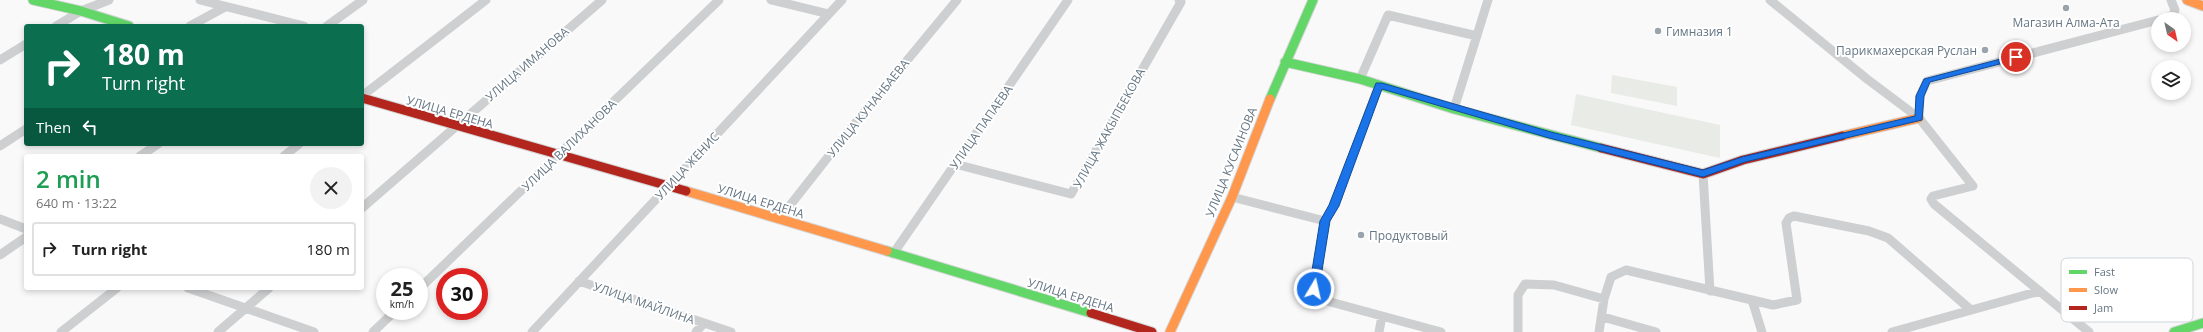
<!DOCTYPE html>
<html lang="en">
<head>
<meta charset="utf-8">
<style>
  :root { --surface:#fff; --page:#f2f2f2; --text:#222; --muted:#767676; --line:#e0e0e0 }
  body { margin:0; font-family:"Open Sans",sans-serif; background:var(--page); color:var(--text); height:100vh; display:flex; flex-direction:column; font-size:15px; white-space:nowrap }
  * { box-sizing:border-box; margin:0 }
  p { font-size:13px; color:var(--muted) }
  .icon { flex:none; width:22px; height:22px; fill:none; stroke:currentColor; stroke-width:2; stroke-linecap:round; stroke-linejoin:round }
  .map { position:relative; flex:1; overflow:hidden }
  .details { position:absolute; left:24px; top:154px; width:340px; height:136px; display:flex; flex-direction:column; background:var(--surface); border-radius:4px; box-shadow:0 2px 6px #0003 }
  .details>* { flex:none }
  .hud { position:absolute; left:24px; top:24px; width:340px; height:122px; border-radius:4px; box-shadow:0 2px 6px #0003; background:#0b6e4f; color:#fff; overflow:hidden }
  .needle { width:26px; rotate:146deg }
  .tools { position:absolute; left:2151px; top:12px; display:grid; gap:8px }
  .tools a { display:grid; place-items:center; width:40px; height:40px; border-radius:50%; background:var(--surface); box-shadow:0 2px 6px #0003; font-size:20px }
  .speed { position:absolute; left:376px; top:268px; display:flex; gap:8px; font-size:20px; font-weight:700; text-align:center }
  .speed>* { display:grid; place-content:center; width:52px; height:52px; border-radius:50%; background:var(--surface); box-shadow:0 2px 6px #0003; line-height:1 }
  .speed small { font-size:10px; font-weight:400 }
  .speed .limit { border:6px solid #d22; background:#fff; color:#111 }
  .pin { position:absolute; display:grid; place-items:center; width:34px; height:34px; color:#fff; margin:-17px; border:2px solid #fff; border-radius:50%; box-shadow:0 1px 4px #0007 }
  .me { position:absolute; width:44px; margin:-22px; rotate:9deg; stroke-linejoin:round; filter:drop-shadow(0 0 3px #0008) }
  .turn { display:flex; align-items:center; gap:14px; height:84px; padding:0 12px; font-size:18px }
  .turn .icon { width:52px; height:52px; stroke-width:2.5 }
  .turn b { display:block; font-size:28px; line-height:34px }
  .then { display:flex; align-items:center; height:38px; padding:0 12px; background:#0003; gap:8px; font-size:15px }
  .round { display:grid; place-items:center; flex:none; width:42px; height:42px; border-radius:21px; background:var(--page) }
  .summary { display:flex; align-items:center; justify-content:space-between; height:68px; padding:0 12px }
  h1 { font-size:24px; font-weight:600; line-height:30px; color:#1e9e55 }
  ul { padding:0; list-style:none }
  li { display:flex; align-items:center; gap:12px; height:54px; margin:0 8px 6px; padding:0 4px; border:2px solid var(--line); border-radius:4px }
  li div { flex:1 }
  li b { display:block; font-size:15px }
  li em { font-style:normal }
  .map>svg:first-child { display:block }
  .green { fill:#e8ebe6 }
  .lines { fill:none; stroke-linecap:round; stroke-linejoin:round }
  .fast-casing { stroke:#d5d6d7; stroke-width:11 }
  .slow-casing { stroke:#d5d6d7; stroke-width:11 }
  .jam-casing { stroke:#d5d6d7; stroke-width:11 }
  .street { stroke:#cecfd0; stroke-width:9 }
  .fast { stroke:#63d668; stroke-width:9 }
  .slow { stroke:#ff974d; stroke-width:9 }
  .jam { stroke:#b3261e; stroke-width:9 }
  .route { fill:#1a73e8; stroke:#114b97 }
  .poi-dot { fill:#99a4ac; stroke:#fff; stroke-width:1.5 }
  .labels { text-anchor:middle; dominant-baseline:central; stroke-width:4; stroke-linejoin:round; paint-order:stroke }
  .poi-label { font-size:12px; fill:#657683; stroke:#fff; text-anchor:start }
  .street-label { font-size:12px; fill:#657683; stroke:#fff }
  .key { fill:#fff; stroke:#d1d6da; stroke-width:1 }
  .key-label { font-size:11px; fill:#657683 }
</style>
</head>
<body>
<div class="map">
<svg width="2203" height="332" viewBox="0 0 2203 332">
  <rect width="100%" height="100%" fill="#f9f9f9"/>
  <path class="green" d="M1612,75L1677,87V106L1611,93Z
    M1576,94L1720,125V158L1571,125Z"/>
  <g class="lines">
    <g class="fast-casing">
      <path id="fast" d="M33,0L81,11L129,26
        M1285,62L1360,79L1454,109L1601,148
        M1270,99L1313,0
        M887,251L1091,313
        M2174,332L2203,323"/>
    </g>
    <g class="slow-casing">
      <path id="slow" d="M2187,0L2203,6
        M1842,136L1919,118
        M686,191L887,251
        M1170,332L1232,197L1270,99"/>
    </g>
    <g class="jam-casing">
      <path id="jam" d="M362,98L686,191
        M1601,148L1703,174L1743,160L1842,136
        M1091,313L1152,332"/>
    </g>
    <path class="street" d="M200,0L304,26
      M771,0L829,14
      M1770,0L1867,79L1919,118L1973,186L1933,196L1931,199L1934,204L2089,332
      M2163,19L2173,15L2175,10L2171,0
      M56,26L81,11L109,0
      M190,26L225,7
      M327,26L363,0
      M0,60L26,44
      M1360,79L1388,15L1477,36
      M362,96L486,0
      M1454,109L1488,0
      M1919,118L1920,96L1927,81L2158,20
      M0,146L26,129
      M140,156L158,144
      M284,156L299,144
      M955,164L1071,194L1181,2L1179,0
      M1703,174L1710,291
      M1232,197L1325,221L1314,289L1327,301L1441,332
      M362,208L602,0
      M780,218L847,133L957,0
      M0,219L26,229
      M1325,221L1334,206L1379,85
      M893,254L1068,0
      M0,255L26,237
      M579,281L731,332
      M188,288L314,332
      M419,289L719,0
      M1752,300L1762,332
      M1603,317L1656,332
      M61,332L117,288
      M218,332L269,288
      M373,332L395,311
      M532,332L842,0
      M696,332L704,323
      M1379,332L1382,316
      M1518,332V295L1525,284L1554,285L1604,299
      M1599,332L1604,299L1611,277L1626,270L1773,305L1797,300L1786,223L1789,218L1794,216L1869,231L1888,238L1971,310
      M1892,332L2040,291"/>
    <use href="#fast" class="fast"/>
    <use href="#slow" class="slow"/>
    <use href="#jam" class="jam"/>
  </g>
  <path class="route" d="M2016,55L2020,57L2019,59L1930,82L1924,96L1922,120L1745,162L1703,177L1549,138L1382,89L1339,206L1330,221L1319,289L1314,293L1309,289L1320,221L1329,205L1376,83H1382L1551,132L1703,170L1742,157L1915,116L1916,96L1924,79Z"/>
  <g class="poi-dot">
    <circle cx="2066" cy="8" r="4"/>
    <circle cx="1658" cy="31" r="4"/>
    <circle cx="1985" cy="50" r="4"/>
    <circle cx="1361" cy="235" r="4"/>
  </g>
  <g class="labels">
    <g class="poi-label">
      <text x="2066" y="22" text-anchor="middle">Магазин Алма-Ата</text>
      <text x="1666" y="31">Гимназия 1</text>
      <text x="1977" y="50" text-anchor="end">Парикмахерская Руслан</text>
      <text x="1369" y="235">Продуктовый</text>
    </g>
    <g class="street-label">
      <text transform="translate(527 64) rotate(-41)">УЛИЦА ИМАНОВА</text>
      <text transform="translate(868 108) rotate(-51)">УЛИЦА КУНАНБАЕВА</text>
      <text transform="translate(450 112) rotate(16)">УЛИЦА ЕРДЕНА</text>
      <text transform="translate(981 127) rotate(-55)">УЛИЦА ПАПАЕВА</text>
      <text transform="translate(1109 128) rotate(-61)">УЛИЦА ЖАКЫПБЕКОВА</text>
      <text transform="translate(569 145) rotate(-44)">УЛИЦА ВАЛИХАНОВА</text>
      <text transform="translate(1231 162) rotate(-68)">УЛИЦА КУСАИНОВА</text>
      <text transform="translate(687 166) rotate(-47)">УЛИЦА ЖЕНИС</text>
      <text transform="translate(761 201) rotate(17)">УЛИЦА ЕРДЕНА</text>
      <text transform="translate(1071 295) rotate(17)">УЛИЦА ЕРДЕНА</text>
      <text transform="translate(644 303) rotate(19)">УЛИЦА МАЙЛИНА</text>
    </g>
  </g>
  <rect x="2061" y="258" width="132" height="64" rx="6" class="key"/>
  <rect x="2069" y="270" width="18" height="4" fill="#63d668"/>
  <rect x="2069" y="288" width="18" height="4" fill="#ff974d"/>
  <rect x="2069" y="306" width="18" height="4" fill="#b3261e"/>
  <g class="key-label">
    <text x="2094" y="276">Fast</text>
    <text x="2094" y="294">Slow</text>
    <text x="2094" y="312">Jam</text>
  </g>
</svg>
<div class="tools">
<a><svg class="needle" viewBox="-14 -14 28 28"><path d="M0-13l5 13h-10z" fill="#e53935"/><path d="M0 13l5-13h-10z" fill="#767676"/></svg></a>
<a><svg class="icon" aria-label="layers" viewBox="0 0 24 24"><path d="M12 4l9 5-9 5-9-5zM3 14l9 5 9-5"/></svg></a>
</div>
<div class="speed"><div>25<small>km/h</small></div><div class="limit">30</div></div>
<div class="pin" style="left:2016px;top:57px;background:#d93025"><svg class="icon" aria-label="arrive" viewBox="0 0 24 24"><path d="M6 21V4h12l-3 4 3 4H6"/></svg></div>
<svg class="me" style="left:1314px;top:289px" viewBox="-20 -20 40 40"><circle r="17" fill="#1a73e8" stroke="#fff" stroke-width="3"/><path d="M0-11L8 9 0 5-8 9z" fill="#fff"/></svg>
<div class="hud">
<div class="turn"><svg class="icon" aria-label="right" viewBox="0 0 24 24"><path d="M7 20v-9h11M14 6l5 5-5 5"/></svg><div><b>180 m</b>Turn right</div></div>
<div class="then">Then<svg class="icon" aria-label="left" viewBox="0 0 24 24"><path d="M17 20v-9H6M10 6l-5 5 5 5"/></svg></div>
</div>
<section class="details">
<div class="summary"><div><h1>2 min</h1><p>640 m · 13:22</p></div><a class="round"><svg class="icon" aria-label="close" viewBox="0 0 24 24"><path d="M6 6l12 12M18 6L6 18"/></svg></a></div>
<ul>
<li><svg class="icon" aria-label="right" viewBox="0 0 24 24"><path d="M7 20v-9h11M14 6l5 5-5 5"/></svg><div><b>Turn right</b></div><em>180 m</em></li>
</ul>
</section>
</div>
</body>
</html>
